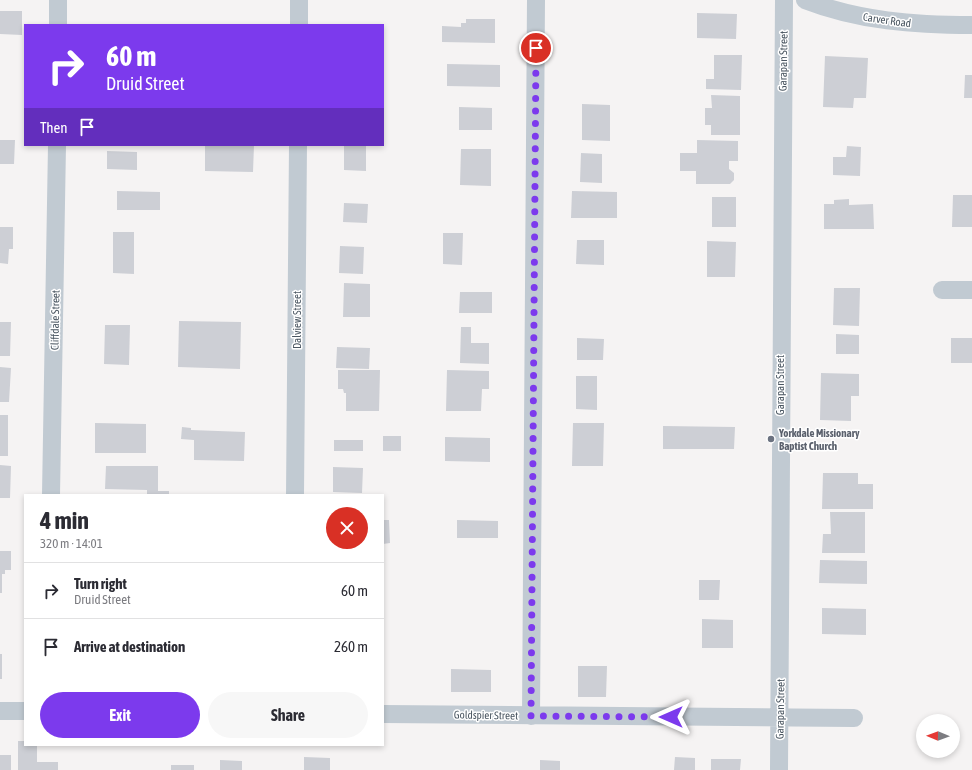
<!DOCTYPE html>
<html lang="en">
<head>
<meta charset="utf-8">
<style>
  :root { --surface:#fff; --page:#f7f7f7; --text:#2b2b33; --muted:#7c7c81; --line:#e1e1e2; --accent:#7c3aed }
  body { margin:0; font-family:"Asap Condensed",sans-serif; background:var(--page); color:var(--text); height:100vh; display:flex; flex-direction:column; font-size:15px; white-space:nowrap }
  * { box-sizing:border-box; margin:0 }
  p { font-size:13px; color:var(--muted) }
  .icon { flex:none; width:22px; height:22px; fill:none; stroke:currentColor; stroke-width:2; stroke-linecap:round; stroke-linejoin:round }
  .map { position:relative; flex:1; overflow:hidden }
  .panel { position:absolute; left:24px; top:494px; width:360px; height:252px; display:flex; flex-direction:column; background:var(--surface); border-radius:0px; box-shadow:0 2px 6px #0003 }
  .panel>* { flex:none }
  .hud { position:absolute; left:24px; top:24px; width:360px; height:122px; border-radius:0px; box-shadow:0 2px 6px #0003; background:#7c3aed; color:#fff; overflow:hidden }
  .needle { width:26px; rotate:271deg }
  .tools { position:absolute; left:916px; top:714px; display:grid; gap:8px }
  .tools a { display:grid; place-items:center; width:44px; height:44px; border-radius:50%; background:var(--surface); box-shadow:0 2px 6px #0003; font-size:20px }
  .pin { position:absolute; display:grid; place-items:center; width:34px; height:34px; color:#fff; margin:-17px; border:2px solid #fff; border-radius:50%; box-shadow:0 1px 4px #0007 }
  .me { position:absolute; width:44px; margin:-22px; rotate:270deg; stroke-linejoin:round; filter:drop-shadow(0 0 3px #0008) }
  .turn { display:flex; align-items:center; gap:14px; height:84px; padding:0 16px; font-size:18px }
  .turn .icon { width:52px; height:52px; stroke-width:2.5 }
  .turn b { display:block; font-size:28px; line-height:34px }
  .then { display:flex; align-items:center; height:38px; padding:0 16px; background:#0003; gap:8px; font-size:15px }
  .round { display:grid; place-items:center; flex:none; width:42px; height:42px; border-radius:21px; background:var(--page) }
  .summary { display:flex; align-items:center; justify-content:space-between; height:68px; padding:0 16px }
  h1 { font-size:24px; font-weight:700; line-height:30px }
  .primary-button { display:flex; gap:8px; margin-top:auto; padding:8px 16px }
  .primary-button a { flex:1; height:46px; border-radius:24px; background:var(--accent); color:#fff; font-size:16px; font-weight:700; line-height:46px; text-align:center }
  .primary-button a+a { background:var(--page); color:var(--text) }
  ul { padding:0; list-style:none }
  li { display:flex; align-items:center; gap:12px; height:56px; padding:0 16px; border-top:1px solid var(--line) }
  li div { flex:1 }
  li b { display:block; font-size:15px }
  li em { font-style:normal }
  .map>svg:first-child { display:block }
  .building { fill:#cdcfd5 }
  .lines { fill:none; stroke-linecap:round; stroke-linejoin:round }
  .minor { stroke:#c1cad2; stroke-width:18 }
  .route { stroke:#7c3aed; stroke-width:7; stroke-dasharray:0 12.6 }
  .worship-dot { fill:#6b7280; stroke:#fff; stroke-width:1.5 }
  .labels { text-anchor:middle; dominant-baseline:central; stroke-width:3; stroke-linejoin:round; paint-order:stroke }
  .street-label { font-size:11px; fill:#4a5661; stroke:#fff }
  .worship-label { font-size:11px; font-weight:bold; fill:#5b616d; stroke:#fff; text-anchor:start }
</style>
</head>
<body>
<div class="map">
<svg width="972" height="770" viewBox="0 0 972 770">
  <rect width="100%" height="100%" fill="#f5f3f3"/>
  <path class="building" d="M0,11H22V35L0,34Z
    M697,13L737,14L736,39L697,38Z
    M466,19H495V43L442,42V26L461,27V23H466Z
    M714,55H742L741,90L706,89V79H714Z
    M825,56L868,58L866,98H854L853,108L823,107Z
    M447,64L500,65V87L447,86Z
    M965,75H972V98H964Z
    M711,95L740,96V135H711V125H705V108H712Z
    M582,104L610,105V141L582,140Z
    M459,107L492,108V130H459Z
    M0,140H15L14,164H0Z
    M697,140L738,141V161H729V169L734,173V180L730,184H696V171H680V153H697Z
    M205,145H254L253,172L205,171Z
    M344,145H366V171L344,170Z
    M847,146L861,147L860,176L833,175V157H846Z
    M461,149H491V186L460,185Z
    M107,151L137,152V170L107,169Z
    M581,153L602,154V183L580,182Z
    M117,191L160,192V210H117Z
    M572,191L617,192V218H571Z
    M953,195H972V227H952Z
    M712,197H736V227H712Z
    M849,199V205L873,204L874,229H824V204H834V200Z
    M344,203L368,204L367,223L343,222Z
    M0,227H13V249H9L8,264L0,263Z
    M113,232H134V274L113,273Z
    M443,233H463L462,265L443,264Z
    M577,240H604V265L576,264Z
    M707,241L736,242L735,277H707Z
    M340,246L364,247L363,274L339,273Z
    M344,283L370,284V317H343Z
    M834,288H860L859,326L833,325Z
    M460,292H492V313H459Z
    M179,321L241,322L240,369L178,367Z
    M0,322H11L10,356H0Z
    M105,325H130L129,365L104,364Z
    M461,327H471V343H489V364L460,363Z
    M836,334L859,335V354H836Z
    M577,338L604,339L603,360H577Z
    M951,338H972V363H951Z
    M337,347L370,348L369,369L336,368Z
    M0,367L11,368L9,402H0Z
    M338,370H380L379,411H346V393H344L343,389H338Z
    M447,370L489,371V389H482L481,411H446Z
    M821,373L859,374V396H851V421L820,420Z
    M576,376H597V410L576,409Z
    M0,415H8V456H0Z
    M95,423L146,424V453H95Z
    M573,423H604L603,466H572Z
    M663,426L735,427L734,449H663Z
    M182,427L191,428V430L245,432L244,461L194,460V440L181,439Z
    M383,436H401V451H383Z
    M445,437L490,438V462L445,461Z
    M334,440H363V451H334Z
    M0,465L11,466L10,498H0Z
    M106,466H158V491H169V495H147V490L105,489Z
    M333,467L363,468L362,493L333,492Z
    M823,473H858V484H873V509H822Z
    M830,512H865V553H822L823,534H831Z
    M383,520H389L390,543L383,544Z
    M457,520L498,521V538H457Z
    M0,551H11V570H5V574H2V593H0Z
    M820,560L867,561V584L819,583Z
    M699,580H720L719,600H699Z
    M822,608L866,609V635L822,634Z
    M702,619L733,620V648H702Z
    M0,654H2V679H0Z
    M578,666H607L606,697H578Z
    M451,669L491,670V692H451Z
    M18,741H25V745H37V762H58V770H18Z
    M0,755H11V770H0Z
    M304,757L330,758V770H304Z
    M675,757L695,758V770H674Z
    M711,759H741L740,770H711Z
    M220,760L242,761V770H220Z
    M540,760L560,761V770H540Z
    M171,765H194V770H171Z"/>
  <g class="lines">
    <path class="minor" d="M805,0C859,21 915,25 972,25
      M58,25V0
      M299,25V0
      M942,290H972
      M51,495L57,145
      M295,495L298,145
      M0,711H25
      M383,714L854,718
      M531,716L536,0
      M779,770L784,0"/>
  </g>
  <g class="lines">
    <path class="route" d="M536,48L531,716L671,717"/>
  </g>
  <circle class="worship-dot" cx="771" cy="439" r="4"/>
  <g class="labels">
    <g class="street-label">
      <text transform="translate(887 20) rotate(8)">Carver Road</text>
      <text transform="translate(783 61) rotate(-89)">Garapan Street</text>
      <text transform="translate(55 320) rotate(-89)">Cliffdale Street</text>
      <text transform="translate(297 320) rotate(-90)">Dalview Street</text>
      <text transform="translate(780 385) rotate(-90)">Garapan Street</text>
      <text transform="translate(780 709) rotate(-89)">Garapan Street</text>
      <text transform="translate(486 715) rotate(1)">Goldspier Street</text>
    </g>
    <g class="worship-label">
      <text x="779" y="433">Yorkdale Missionary<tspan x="779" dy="13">Baptist Church</tspan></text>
    </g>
  </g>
</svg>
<div class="tools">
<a><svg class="needle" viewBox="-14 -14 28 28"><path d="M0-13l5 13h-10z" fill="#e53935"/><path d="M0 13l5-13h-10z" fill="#7c7c81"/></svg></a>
</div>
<div class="pin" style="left:536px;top:48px;background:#d93025"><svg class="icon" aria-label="arrive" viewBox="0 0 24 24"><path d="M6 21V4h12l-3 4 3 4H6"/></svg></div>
<svg class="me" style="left:671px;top:717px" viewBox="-20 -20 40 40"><path d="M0-17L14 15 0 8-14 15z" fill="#7c3aed" stroke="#fff" stroke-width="4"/></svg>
<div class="hud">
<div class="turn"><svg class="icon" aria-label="right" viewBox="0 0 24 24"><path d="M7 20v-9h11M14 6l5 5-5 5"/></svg><div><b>60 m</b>Druid Street</div></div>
<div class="then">Then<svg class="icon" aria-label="arrive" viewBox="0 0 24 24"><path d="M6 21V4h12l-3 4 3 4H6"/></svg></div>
</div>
<section class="panel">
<div class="summary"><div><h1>4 min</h1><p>320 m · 14:01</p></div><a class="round" style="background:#d93025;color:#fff"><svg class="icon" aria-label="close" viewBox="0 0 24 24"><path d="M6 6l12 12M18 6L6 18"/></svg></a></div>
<ul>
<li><svg class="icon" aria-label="right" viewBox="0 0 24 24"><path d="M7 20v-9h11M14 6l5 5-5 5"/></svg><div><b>Turn right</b><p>Druid Street</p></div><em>60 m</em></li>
<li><svg class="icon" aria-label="arrive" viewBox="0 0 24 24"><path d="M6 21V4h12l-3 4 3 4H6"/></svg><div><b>Arrive at destination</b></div><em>260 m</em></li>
</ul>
<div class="primary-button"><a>Exit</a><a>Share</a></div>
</section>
</div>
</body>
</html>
